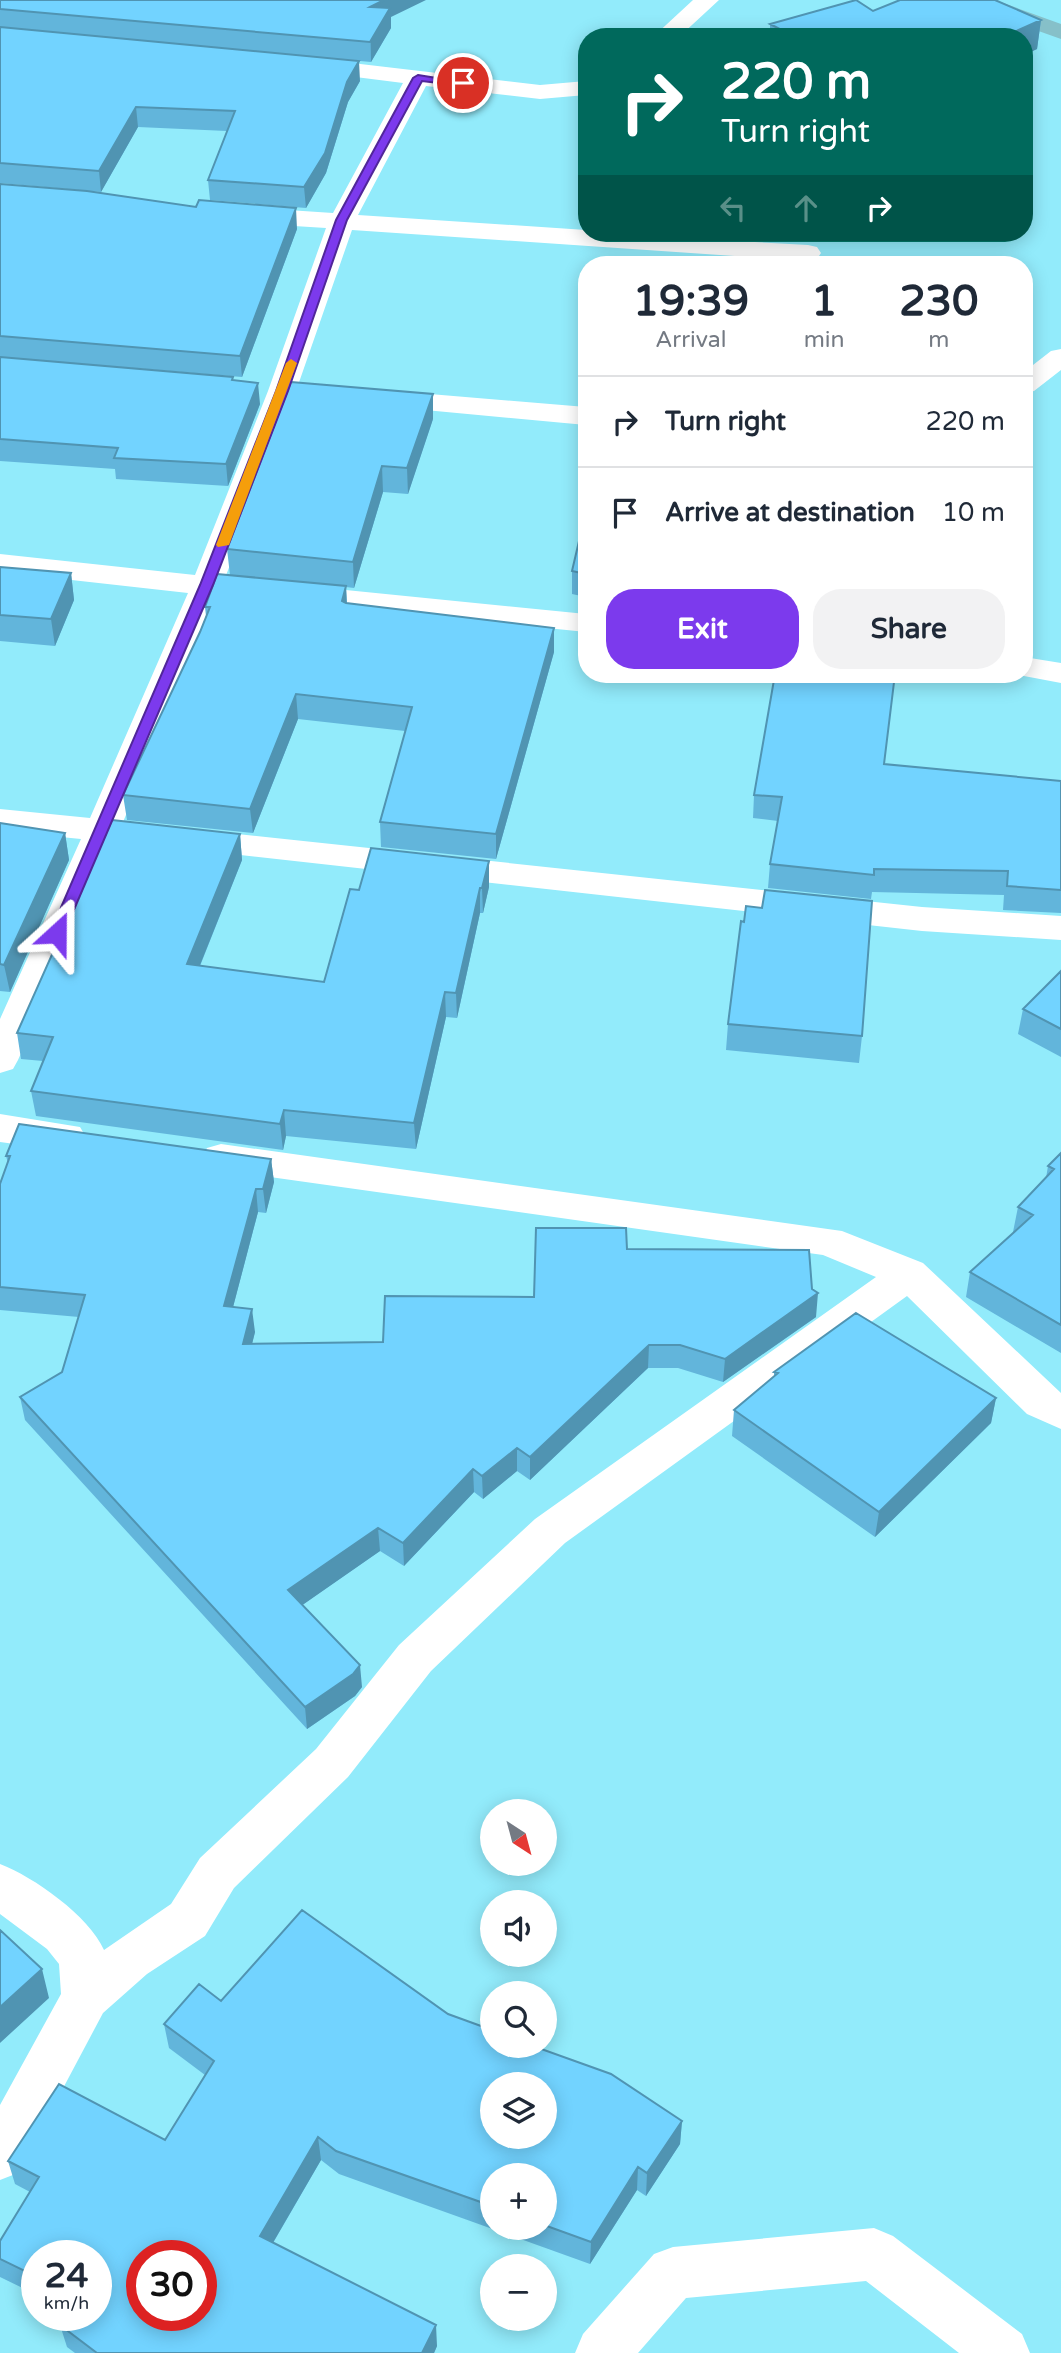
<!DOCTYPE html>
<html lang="en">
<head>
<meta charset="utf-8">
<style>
  :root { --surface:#fff; --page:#f2f2f3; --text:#1f2937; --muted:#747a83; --line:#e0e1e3; --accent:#7c3aed }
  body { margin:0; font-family:"Varela Round",sans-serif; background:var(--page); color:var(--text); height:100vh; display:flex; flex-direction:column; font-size:26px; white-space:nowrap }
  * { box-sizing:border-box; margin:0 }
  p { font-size:23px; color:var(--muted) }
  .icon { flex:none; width:38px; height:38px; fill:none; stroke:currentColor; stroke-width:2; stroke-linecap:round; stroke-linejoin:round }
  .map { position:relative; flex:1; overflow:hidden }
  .details { position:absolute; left:578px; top:256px; width:455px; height:427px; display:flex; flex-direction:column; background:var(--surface); border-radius:28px; box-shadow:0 4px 18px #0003 }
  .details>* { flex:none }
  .banner { position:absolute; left:578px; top:28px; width:455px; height:214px; border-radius:28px; box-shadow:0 4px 18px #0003; background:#00695c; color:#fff; overflow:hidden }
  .needle { width:46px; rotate:144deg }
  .controls { position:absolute; left:480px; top:1799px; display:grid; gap:14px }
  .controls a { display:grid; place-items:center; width:77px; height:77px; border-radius:50%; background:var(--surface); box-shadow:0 4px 18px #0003; font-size:35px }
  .speed { position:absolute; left:21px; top:2240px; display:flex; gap:14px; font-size:35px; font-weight:700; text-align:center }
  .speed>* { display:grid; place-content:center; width:91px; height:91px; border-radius:50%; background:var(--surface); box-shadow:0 4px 18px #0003; line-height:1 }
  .speed small { font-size:18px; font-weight:400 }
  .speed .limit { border:10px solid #d22; background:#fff; color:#111 }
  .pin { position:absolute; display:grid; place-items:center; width:60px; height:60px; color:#fff; margin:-30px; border:4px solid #fff; border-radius:50%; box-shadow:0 2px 7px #0007 }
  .me { position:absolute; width:77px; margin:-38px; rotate:24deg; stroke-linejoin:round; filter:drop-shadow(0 0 5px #0008) }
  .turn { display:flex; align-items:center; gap:24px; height:147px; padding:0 28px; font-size:32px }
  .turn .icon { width:91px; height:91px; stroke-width:2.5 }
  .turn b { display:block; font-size:49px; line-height:60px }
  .lanes { display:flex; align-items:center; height:66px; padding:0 28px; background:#0003; justify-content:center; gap:35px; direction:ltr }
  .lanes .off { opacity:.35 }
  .eta { display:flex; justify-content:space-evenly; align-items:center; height:119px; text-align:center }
  .eta b { font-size:42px; font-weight:700; line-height:49px }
  .primary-button { display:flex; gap:14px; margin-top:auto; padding:14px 28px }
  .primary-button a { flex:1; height:80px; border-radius:28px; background:var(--accent); color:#fff; font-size:28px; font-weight:700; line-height:80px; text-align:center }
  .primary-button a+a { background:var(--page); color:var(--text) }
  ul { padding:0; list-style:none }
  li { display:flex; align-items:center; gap:21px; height:91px; padding:0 28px; border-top:2px solid var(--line) }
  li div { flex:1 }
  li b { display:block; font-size:26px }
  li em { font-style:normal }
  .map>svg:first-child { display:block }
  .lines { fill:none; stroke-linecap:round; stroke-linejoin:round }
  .minor { fill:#fff; fill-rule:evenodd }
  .major { fill:#86c0c9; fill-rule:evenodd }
  .wall { fill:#62b5db; fill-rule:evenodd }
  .shaded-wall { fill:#5094b2 }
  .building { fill:#72d3ff; stroke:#5094b2; stroke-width:2; fill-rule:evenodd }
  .route { fill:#7c3aed; stroke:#51269a; stroke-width:2 }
  .slow { fill:#f59e0b }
</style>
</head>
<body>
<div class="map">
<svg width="1061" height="2353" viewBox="0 0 1061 2353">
  <rect width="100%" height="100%" fill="#92ebfb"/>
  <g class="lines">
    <path class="minor" d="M693,0H719L679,37H653Z
      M309,58L540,85L586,81V95L540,99L426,86L358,215L586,230V233L808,245L817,247L821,253L817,259L808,261L352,230L296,391L225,578L240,581L244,588L240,595L218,596L123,822L139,825L144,833L139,841L114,843L18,1060L13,1069L0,1073V1019L81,839L0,831V809L90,818L188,593L0,572V554L195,575L268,391L326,228L244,223L235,221L231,215L235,209L244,207L333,213L403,83L300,70L297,65L300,60Z
      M1061,349V370L1034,391L1024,393V372L1051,351Z
      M382,390L586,407V425L372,405L368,399L372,393Z
      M296,585L586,614V632L285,601L281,594L285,587Z
      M1024,657L1061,663V683L1013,674H1024Z
      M190,829L922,907L1061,916V940L922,931L178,848L173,840L178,832Z
      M0,1114L80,1127L86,1137L80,1147L67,1151L0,1142Z
      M221,1144L842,1231L923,1263L1061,1393V1429L1027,1414L907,1296L565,1543L431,1671L348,1777L234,1888L205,1936L147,1974L103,2013L18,2173L0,2180V2105L61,1994L59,1964L47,1949L0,1914V1864C34,1877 89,1916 104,1950L171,1904L200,1858L316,1749L399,1645L535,1519L876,1277L823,1255L207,1168L202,1158L207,1148Z
      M874,2228L893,2236L1022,2334L1030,2353H959L866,2281L686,2298L638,2353H575L583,2334L654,2254L673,2247Z"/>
    <path class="major" d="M961,0H995L1061,24V39L965,5Z"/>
  </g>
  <path class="wall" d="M0,0L391,17V28L371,62L317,57L360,81L348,102L326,173L306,208L210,200L208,180L227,131L138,127L101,192L0,183Z
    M855,0L873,11L900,0H995L1041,20L1037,49L1024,55V37H770V24Z
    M0,184L297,229L242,377L0,357L233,380L260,404L228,486L116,479L115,469L0,461Z
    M433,419L408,494L383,492L354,588L346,587L347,603L554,628V652L496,859L381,847L380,822L405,731L298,719L253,833L127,820L123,795L200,632L206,616L205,607L230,575L227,549Z
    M586,511V597L572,594V571Z
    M0,567L71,573L74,600L55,646L0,641Z
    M884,764L1061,781V913L1003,910L1004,895L872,892L871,899L768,888L770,864L778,821L753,818L754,795Z
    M0,823L65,833L69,860L10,992L0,991Z
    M240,834L242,860L200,966L324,982L359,890L489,861V887L483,913H480L457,1018L446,1017L416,1149L286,1136L283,1150L36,1116L31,1091L43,1061L21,1059L17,1033Z
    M1061,971V1057L1018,1034L1023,1009Z
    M728,1024L862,1036L859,1063L726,1050Z
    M1061,1153V1353L966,1297L970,1272L1014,1232H1013L1018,1207L1046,1178L1048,1166Z
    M6,1156L271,1159L274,1182L266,1213L258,1212L233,1307L255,1332L252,1344L383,1342L534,1297L627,1249L812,1289L816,1317L723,1382L678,1368H648L530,1480L517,1471L483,1499L474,1492L404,1566L380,1551L302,1605L362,1687L355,1696L307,1729L25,1420L20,1397L62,1372L79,1317L0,1310V1184L8,1163Z
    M774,1372L996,1398L991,1423L875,1537L732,1436L734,1410L774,1376Z
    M221,2001L448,2014L682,2121L680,2144L646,2196L637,2190L590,2264L339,2174L321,2160L273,2243L437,2346L434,2353H75L67,2347L60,2325L96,2315V2256H37V2295L0,2277V2241L30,2192L15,2184L8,2161L165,2140L205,2075L169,2048L164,2024ZM492,2175H544V2228H492Z"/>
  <path class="shaded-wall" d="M384,0H426L391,17V28L371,62L370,7Z
    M1041,20L1037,49L1024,55V37H1003Z
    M359,61L360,81L348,102L326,173L306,208L304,187L347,82Z
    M136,107L138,127L101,192L99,171Z
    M296,208L297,229L242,377L240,356Z
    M258,383L260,404L228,486L226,464Z
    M433,394V419L408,494L407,468Z
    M382,466L383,492L354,588L353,562Z
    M71,573L74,600L55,646L51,619Z
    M346,586L347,611L342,601Z
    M554,628V652L496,859V834Z
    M296,694L298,719L253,833L250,809Z
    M65,833L69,860L10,992L4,965Z
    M240,834L242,860L190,990L187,964Z
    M489,861V887L483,913L482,888Z
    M480,888V913L457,1018L456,993Z
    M445,992L446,1017L416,1149L414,1123Z
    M284,1110L286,1136L283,1150L280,1124Z
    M271,1159L274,1182L266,1213L263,1189Z
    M256,1189L258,1212L227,1330L224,1306Z
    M818,1293L816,1317L723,1382L725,1359Z
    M252,1309L255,1332L246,1368L243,1344Z
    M649,1345L648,1368L530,1480V1457Z
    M996,1398L991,1423L875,1537L879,1512Z
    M517,1448V1471L483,1499L482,1476Z
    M473,1469L474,1492L404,1566L403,1543Z
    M378,1528L380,1551L291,1613L288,1590Z
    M360,1665L362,1687L355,1696L307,1729L305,1707Z
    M42,1969L49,1998L0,2043V2007Z
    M682,2121L680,2144L646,2196L647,2173Z
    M318,2137L321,2160L264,2258L260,2236Z
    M638,2167L637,2190L590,2264L591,2242Z
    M436,2325L437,2346L434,2353H422Z"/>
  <path class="building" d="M0,0H384L370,7L390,8L370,42L0,9Z
    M856,0L873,11L900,0H995L1041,20L1003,37H795L770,24Z
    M0,27L359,61L347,82L325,153L304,187L208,180L235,111L136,107L99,171L0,163Z
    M0,184L87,191L196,207L199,200L296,208L240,356L0,336Z
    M697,257L789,264H695Z
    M0,357L233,377L232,380L258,383L226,464L114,458L118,448L0,439Z
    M291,382L433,394L407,468L382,466L353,562L227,549Z
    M586,511V574L572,571Z
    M0,567L71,573L51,619L0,615Z
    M217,574L346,586L342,601L346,603L554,628L496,834L380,822L412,707L296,694L250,809L123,795L200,632L210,607H205Z
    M775,674H895L884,764L1061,781V890L1007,886L1008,871L874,869V875L770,864L782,797L754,795Z
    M112,820L240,834L187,964L324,982L350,889L359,890L371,848L489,861L482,888H480L456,993L445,992L414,1123L284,1110L280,1124L31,1091L53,1037L17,1033Z
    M0,823L65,833L4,965L0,964Z
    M765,890L872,901L862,1036L728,1024L741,921L744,922L746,906L762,908Z
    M1061,971V1029L1023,1009Z
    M19,1124L271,1159L263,1189H256L224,1306L252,1309L243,1344L383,1342L385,1296L534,1297L536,1228H626L627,1249L809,1250L812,1289L818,1293L725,1359L680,1345H649L530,1457L517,1448L482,1476L473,1469L403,1543L378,1528L288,1590L360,1665L353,1674L305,1707L20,1397L62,1372L85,1295L0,1287V1184L10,1156H6Z
    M1061,1153V1325L970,1272L1033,1215L1018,1207L1054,1169L1048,1166Z
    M856,1313L996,1398L879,1512L734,1410L778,1373L774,1372Z
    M302,1910L448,2014L492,2030V2046H533L611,2074L682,2121L647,2173L638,2167L591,2242L544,2225V2175H492V2206L336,2151L318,2137L260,2236L436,2325L422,2353H97L60,2325L68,2315H96V2256H37V2277L0,2259V2241L39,2177L8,2161L59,2084L165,2140L214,2061L164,2024L199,1984L221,2001ZM492,2084H544V2137H492ZM142,2256H201V2315H142Z
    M0,1930L42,1969L0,2007Z"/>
  <path class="route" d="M418,75L468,83L463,86L422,81L347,220L288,391L213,585L64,933L57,937L52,936L50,933L200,585L276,391L336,220L413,78Z"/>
  <path class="slow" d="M291,359L297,363L229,545L218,547L216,545L286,363Z"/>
</svg>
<div class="controls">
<a><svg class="needle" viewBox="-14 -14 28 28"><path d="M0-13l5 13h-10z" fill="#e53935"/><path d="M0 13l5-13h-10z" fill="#747a83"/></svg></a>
<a><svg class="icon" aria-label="sound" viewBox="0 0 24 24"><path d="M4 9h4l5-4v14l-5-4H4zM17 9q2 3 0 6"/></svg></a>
<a><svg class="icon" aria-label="search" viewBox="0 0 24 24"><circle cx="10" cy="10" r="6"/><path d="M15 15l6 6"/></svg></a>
<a><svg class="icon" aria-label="layers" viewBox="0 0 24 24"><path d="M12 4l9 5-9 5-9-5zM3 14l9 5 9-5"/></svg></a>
<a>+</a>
<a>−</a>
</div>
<div class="speed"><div>24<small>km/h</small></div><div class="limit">30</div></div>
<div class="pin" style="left:463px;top:83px;background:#d93025"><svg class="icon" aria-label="arrive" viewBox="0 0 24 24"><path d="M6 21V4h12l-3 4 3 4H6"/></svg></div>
<svg class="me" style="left:57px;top:933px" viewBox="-20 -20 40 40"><path d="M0-17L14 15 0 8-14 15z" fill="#7c3aed" stroke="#fff" stroke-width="4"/></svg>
<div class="banner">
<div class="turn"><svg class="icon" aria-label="right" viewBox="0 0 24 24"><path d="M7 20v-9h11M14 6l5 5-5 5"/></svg><div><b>220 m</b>Turn right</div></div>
<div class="lanes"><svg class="icon off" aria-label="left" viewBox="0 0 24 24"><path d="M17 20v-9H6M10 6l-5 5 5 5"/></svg><svg class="icon off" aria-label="ahead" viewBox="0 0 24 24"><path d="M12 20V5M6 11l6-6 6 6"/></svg><svg class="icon" aria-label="right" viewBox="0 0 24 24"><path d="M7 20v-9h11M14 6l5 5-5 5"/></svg></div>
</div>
<section class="details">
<div class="eta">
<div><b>19:39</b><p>Arrival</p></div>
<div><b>1</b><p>min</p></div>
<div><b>230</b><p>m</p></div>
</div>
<ul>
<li><svg class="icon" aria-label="right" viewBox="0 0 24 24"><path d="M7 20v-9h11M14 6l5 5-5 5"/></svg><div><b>Turn right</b></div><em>220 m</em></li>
<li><svg class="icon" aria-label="arrive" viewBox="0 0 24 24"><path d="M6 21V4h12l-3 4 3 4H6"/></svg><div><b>Arrive at destination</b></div><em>10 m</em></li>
</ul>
<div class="primary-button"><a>Exit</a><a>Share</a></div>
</section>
</div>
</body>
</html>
